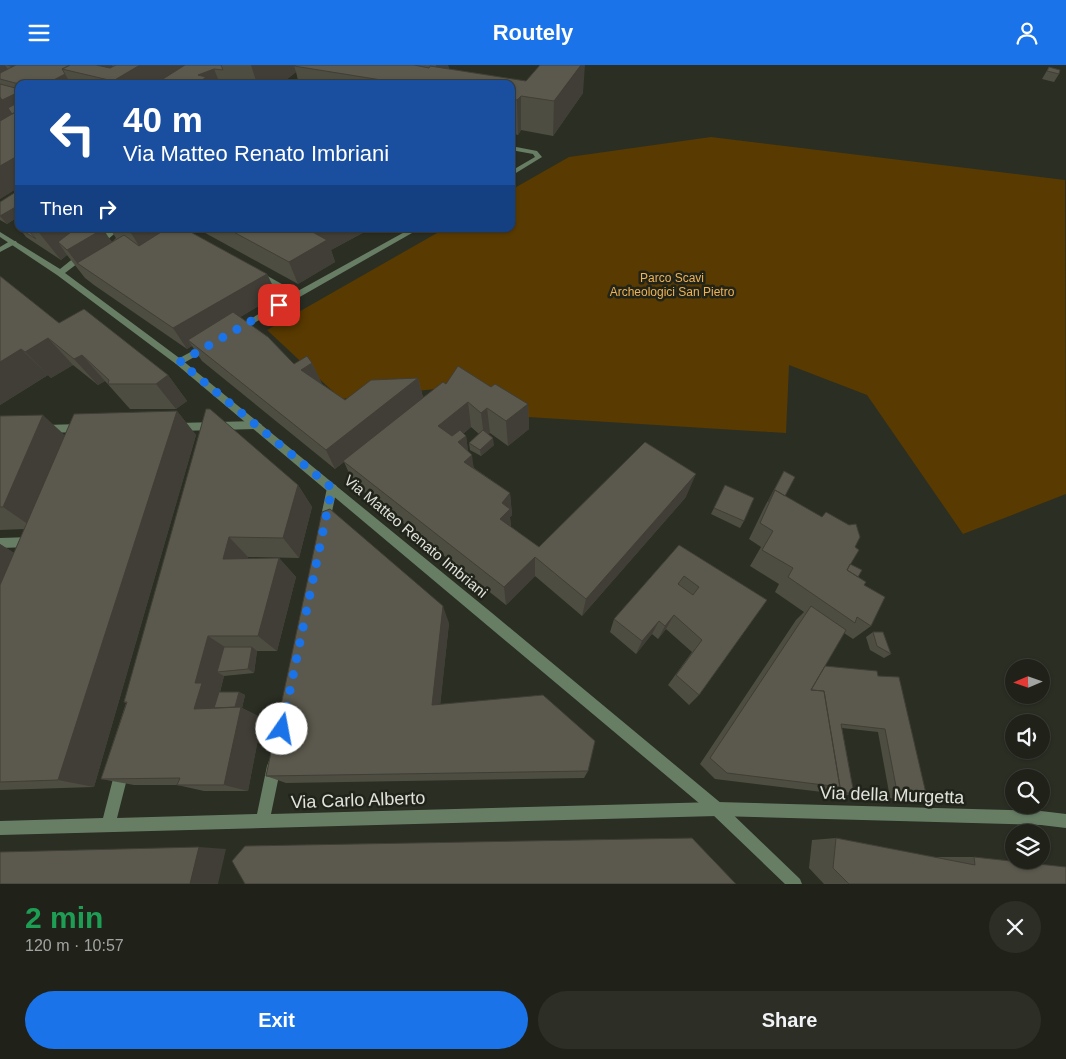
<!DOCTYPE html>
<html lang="en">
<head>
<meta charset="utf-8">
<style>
  :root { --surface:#20221a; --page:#2d2f27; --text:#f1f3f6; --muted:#a2a4a2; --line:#3d3f39; --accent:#1a73e8 }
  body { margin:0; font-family:Helvetica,sans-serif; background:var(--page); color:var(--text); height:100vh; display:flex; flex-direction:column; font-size:19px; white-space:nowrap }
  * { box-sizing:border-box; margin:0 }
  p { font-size:16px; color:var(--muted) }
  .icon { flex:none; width:28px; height:28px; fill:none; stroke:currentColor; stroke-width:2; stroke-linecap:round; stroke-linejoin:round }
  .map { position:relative; height:819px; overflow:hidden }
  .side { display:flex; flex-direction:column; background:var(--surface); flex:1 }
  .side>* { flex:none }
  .top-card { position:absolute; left:15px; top:15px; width:500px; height:152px; border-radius:10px; box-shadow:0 1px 4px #0004,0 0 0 1px var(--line); background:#1a4fa0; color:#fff; overflow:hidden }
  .needle { width:32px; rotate:268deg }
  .fabs { position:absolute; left:1005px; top:594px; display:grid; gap:10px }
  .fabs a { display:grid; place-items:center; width:45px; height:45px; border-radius:50%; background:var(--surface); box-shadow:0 1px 4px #0004,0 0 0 1px var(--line); font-size:25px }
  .pin { position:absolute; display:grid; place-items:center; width:42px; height:42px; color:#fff; margin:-21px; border-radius:10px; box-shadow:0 2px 8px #0006 }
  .me { position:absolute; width:55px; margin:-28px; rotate:12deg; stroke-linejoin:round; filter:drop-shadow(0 0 4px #0008) }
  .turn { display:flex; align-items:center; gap:18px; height:105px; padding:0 25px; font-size:22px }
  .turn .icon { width:65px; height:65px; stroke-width:2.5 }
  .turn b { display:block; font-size:35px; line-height:42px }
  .then { display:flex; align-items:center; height:48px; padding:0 25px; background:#0003; gap:10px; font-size:19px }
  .round { display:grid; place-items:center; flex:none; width:52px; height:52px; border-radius:26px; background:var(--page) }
  .overview { display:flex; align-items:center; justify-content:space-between; height:85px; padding:0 25px }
  h1 { font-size:30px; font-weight:600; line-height:38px; color:#1e9e55 }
  .primary-button { display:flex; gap:10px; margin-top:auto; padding:10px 25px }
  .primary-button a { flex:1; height:58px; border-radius:30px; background:var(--accent); color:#fff; font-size:20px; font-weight:600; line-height:58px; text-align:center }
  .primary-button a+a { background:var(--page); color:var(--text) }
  header { display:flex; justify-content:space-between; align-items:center; height:65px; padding:0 25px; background:var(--accent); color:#fff; font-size:22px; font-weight:600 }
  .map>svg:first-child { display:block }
  .green { fill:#593a00 }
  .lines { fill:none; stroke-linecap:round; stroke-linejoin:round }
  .minor { fill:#677e65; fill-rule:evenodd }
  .tertiary { fill:#677e65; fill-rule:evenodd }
  .wall { fill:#4e4d42 }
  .shaded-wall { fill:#403e36 }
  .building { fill:#5b594d; stroke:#403e36; fill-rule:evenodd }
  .route { stroke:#1a73e8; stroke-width:9; stroke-dasharray:0 16.2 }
  .labels { text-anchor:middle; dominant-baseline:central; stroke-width:5; stroke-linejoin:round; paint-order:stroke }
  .far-park-label { font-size:12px; fill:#f0b250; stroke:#21241a }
  .street-label { font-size:15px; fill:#e0e2db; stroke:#21241a }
  .near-street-label { font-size:18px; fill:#e0e2db; stroke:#21241a }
</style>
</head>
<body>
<header><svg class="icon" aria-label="menu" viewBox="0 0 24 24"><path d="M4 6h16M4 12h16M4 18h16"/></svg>Routely<svg class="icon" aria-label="person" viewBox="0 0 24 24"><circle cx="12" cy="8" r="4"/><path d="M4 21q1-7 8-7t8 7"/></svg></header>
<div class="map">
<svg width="1066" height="819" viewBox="0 0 1066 819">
  <rect width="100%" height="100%" fill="#2b2e23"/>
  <path class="green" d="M711,72L1065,115L1066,429L963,469L867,330L789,300L786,368L528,352L464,321L341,334L267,265L444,164H511V125L569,92Z"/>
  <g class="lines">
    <path class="minor" d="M511,81L537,86L542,92L511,111V106L535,92L533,89L511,85Z
      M410,164H419L240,266H234L233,264L290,231L258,213V209H264L296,227Z
      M10,176H16L17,178L0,187V182Z
      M207,278L210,279L211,281L210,283L182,299H176L175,297L176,295Z
      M257,356L262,360L257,364L178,366L173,362L178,358Z
      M81,359L86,363L81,367L45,368L40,364L45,360Z
      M332,419L336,420L337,423L330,456L329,459L325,461L321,459L320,456L327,423L328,420Z
      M31,472L35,474L36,477L35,480L31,482L0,483V473Z
      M274,694L279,696L281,701L271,749L717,737L1041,746L1066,749V763L1041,760L717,751L0,770V756L103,753L115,706L117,701L122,699L127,701L129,706L117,753L257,749L267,701L269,696Z"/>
    <path class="tertiary" d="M112,164H120L100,181H94V177Z
      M0,167L60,204L80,188H86V192L65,208L182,295L492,548L722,739L800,814L802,819H785L712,749L176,299L57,210L0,172Z"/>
  </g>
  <path class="wall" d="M0,0H448L449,4L583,28L553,71L521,65L518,70L511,68V19H299L296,7L281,19H19V122L0,134Z
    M1049,2L1059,9L1054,17L1042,14Z
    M19,125V153L18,152L7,159L0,155V137Z
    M20,164H102L112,177L116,173L110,164H185L267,209L277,230L240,252L294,299L312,298L322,319L345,335L418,313L423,332L446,319L491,322L528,339L529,364L508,381L490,368L488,369L494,380L481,391L470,385L469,378L479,369L471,362L463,369L466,371L468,387L474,403L510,428L512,450L510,452L511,462L539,482L686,432L582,551L535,511L506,540L354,419L344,397L335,404L202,296L192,281L187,284L94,220L85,213L67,190L61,195L26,172Z
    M198,164H370L331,185L335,197L298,219Z
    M0,211L59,258L168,310L187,336L176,344H130L105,316L98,320L73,300L51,313L48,310L0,340Z
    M206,344L298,420L312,442L299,493L248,492V494L279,493L296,512L277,586H257L254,608L224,611L220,627H239L245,630L242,643L262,653L248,726H204L177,720H134L101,714L126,638L124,637Z
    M177,346L196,370L94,722L0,725V479L14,488L24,464L0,465V351L65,370Z
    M784,406L785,431L855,482L850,499L864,520L871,561L853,574L844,568L825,601L878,611L928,737L919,739L890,733L878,667L842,663L854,729L847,730L715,714L700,699L796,555L804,547L775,527L779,519L750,501L761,482L749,474L764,443Z
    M725,420L744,456L740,463L711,449Z
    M679,480L767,535L699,630L689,640L668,620L692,587L666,564L658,574L652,569L636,589L610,567L614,554Z
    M449,558L440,640L588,706L584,713L286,718L266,711Z
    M873,567L891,589L884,593L870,585L866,572Z
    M836,773L938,793V792H974L1066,819H824L809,803L812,775Z"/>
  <path class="shaded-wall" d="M0,0H22L15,9L10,1L5,0L17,18L0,14Z
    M96,0H112L119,12L128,0H210L181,19H115L113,16Z
    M251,0H305L294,1L296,7L281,19H257Z
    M436,0H448L449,6L438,18Z
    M581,0H585L583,28L553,71L554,36Z
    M214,4L220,19H197L198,10Z
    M65,9L71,19H46Z
    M19,27V48L0,74V32Z
    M521,31V65L518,70L517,35Z
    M19,90V122L0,134V101Z
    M19,140V150L14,147L18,152L7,159L0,151Z
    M36,164H103L121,191L77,198L67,185L58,177L67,190L61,195Z
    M137,164H178L153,203L131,168Z
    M314,164H370L331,185L335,197L298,219L289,197L319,179Z
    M267,209L277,230L194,280L188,275L192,281L187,284L173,263Z
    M48,273L73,300L51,313L25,287Z
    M21,284L48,310L0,340V297Z
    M82,290L105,316L98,320L74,294Z
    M312,298L322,319L301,305Z
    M168,310L187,336L176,344L156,319Z
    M418,313L423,333L335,404L326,385Z
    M468,337L471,362L444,385L438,361Z
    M528,339L529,364L508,381L506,356Z
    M487,343L490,368L484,372L481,348Z
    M177,346L196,370L94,722L58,715Z
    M43,350L70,375L35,464L3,442Z
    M466,371L469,392L472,390L475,413L468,420L458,377Z
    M493,373L494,380L481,391L480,385Z
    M696,409L686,432L582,551L586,534Z
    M298,420L312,442L299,493L283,473Z
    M510,428L512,450L510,452L511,466L500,454L502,438Z
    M229,472L248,492L243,514L223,494Z
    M0,479L22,493L0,538Z
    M535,492V511L506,540L504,522Z
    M279,493L296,512L277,586L258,571Z
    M443,541L449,558L439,652L432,640Z
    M674,550L666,564L658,574L665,561Z
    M659,556L652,569L636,589L642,576Z
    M208,571L231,586L217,607L224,611L220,627V652L194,644L195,618Z
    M252,582L257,586L254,608L248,604Z
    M239,627L245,630L242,643L262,653L248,726L224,720L233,651Z
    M199,782L226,784L218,819H190Z"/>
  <path class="building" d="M16,0H70L62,4L65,9L46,19H19L0,14V8Z
    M70,0H96L110,3L116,0H140L113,16L62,4Z
    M185,0H221L223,5L214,4L198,10L206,12L197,19H155Z
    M296,0H414L429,3L430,1L526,16L540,0H581L554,36L521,31L517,35L511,34V19H418L413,18L412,19H406L294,1Z
    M1049,2L1060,5L1059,9L1047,6Z
    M215,16L219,19H210Z
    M70,17L77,19H67Z
    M0,19L19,24V27L2,35L0,32Z
    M19,37V45L12,49L8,43Z
    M19,45V90L0,101V56Z
    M19,125V140L0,151V137Z
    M19,144V150L14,147Z
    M20,164H27L36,174Z
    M75,164H103L67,185L58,177Z
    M125,164H137L131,168Z
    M166,164H185L267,209L173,263L77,198L124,170L139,181Z
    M228,164H307L327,175L289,197Z
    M0,211L59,258L84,244L168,310L156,319H108L109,315L82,290L74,294L48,273L25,287L21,284L0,297Z
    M233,247L268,272L294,299L307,291L312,298L301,305L345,335L371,315L418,313L326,385L188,275Z
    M458,301L491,322L495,319L528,339L506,356L487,343L481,348L468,337L438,361L452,371L460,365L466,371L458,377L472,390L464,397L510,428L502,438L510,444L500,454L539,482L645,377L696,409L586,534L535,492L504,522L343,396L443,317L446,319Z
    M206,344H210L298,420L283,473L229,472L223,494L279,493L258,571H208L195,618H202L194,644L241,642L224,720H177L180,713L101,714L127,637H124Z
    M177,346L58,715L0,717V520L74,349Z
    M43,350L3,442H0V351Z
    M483,365L493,373L480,385L469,378Z
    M784,406L795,412L785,431L775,425L768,437Z
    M725,420L754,433L744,456L714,443Z
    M775,425L822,452L826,447L849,460L856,459L860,472L855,482L859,485L847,505L866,517L864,520L885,532L871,561L857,552L855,558L788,512L793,503L762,485L773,466L760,458Z
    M330,444L443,541L432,640L543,630L595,676L588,706L266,711L322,447Z
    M679,480L767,535L699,630L676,610L702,575L674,550L665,561L659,556L642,576L614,554ZM684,511L699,522L693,530L678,519Z
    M850,499L862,505L858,512L847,505Z
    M811,541L846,565L811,625L824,626L840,722L727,708L710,693Z
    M873,567H883L891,589L877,581Z
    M224,582H252L248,604L217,607Z
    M825,601L877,606L878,611L899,612L928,737L898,732L885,664L841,659L854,729L828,725L840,722L824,626L811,625Z
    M219,627H239L235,642L214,643Z
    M692,773L736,819H245L232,796L245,781Z
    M836,773L975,800L974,792L1066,802V819H849L833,803Z
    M199,782L190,819H0V787Z"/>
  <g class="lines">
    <path class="route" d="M279,240L180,297L332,423L282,664"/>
  </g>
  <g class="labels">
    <g class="far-park-label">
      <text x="672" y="213">Parco Scavi<tspan x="672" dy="14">Archeologici San Pietro</tspan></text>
    </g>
    <g class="street-label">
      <text transform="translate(416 471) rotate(40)">Via Matteo Renato Imbriani</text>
    </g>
    <g class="near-street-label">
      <text transform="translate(892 730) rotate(2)">Via della Murgetta</text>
      <text transform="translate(358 735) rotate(-2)">Via Carlo Alberto</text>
    </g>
  </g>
</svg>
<div class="fabs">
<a><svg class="needle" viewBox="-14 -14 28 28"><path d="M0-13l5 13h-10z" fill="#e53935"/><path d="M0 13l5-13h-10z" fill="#a2a4a2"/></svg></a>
<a><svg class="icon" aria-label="sound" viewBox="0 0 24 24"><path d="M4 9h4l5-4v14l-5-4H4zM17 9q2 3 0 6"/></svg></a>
<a><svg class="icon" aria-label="search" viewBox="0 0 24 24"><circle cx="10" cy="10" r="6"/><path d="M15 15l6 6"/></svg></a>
<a><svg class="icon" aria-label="layers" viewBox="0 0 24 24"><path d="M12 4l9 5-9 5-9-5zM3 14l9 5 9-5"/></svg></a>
</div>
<div class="pin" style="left:279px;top:240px;background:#d93025"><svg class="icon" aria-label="arrive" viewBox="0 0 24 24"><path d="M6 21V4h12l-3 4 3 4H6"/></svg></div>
<svg class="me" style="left:282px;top:664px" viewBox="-20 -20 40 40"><circle r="19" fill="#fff"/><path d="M0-13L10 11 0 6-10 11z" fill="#1a73e8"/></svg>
<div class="top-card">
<div class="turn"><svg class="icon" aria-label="left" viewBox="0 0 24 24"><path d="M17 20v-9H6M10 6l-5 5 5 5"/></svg><div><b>40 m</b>Via Matteo Renato Imbriani</div></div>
<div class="then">Then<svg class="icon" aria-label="right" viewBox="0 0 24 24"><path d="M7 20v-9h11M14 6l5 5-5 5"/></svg></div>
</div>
</div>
<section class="side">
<div class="overview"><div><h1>2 min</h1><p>120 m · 10:57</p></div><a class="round"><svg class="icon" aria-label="close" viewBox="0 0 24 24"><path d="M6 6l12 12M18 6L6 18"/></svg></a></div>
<div class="primary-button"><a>Exit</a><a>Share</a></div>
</section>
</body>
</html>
